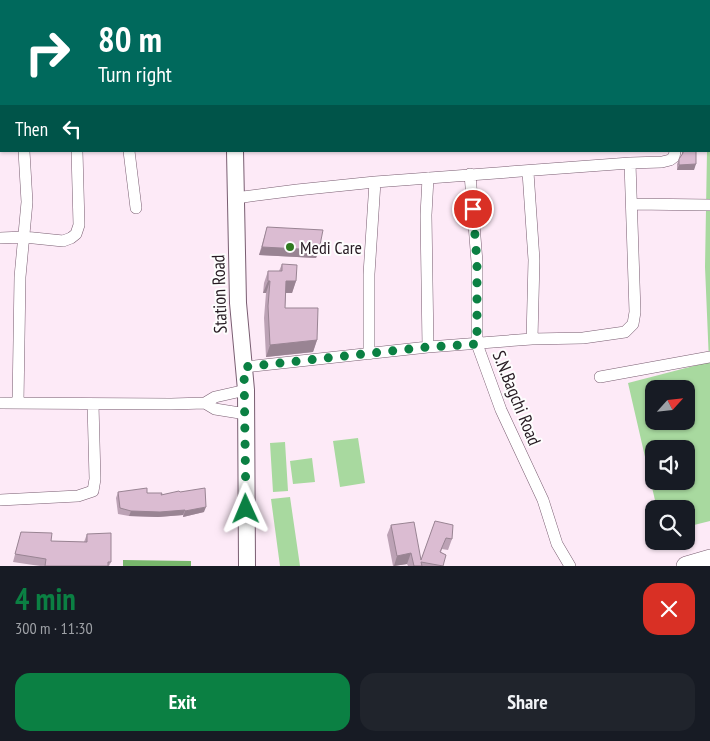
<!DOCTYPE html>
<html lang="en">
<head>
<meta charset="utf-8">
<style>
  :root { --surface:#171b24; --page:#20242c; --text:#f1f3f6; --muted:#9ea1a6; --accent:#0b8043 }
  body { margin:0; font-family:"PT Sans Narrow",sans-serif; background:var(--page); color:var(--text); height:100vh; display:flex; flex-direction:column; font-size:19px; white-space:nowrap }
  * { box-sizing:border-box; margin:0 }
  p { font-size:16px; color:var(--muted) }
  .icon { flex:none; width:28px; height:28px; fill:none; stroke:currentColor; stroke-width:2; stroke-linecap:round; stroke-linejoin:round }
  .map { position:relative; height:566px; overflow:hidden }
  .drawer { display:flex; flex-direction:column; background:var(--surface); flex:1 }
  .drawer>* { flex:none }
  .hud { position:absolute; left:0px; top:0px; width:710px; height:152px; box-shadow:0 1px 4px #0004; background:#00695c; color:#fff; overflow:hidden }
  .needle { width:32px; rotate:63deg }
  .tools { position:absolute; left:645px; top:380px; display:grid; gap:10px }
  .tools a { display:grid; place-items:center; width:50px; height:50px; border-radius:10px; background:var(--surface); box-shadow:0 1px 4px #0004; font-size:25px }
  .pin { position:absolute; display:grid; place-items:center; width:42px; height:42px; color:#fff; margin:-21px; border:2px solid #fff; border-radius:50%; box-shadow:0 1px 5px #0007 }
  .me { position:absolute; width:55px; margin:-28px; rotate:359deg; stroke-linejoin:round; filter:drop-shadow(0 0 4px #0008) }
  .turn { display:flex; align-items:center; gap:18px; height:105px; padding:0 15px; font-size:22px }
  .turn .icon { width:65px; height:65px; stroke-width:2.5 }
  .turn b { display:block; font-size:35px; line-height:42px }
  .then { display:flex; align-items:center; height:48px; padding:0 15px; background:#0003; gap:10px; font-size:19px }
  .round { display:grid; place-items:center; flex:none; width:52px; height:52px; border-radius:15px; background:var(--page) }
  .summary { display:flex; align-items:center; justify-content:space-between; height:85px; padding:0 15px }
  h1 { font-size:30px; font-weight:700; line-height:38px; color:var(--accent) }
  .cta { display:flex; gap:10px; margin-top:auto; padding:10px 15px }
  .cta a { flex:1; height:58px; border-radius:15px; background:var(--accent); color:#fff; font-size:20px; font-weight:700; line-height:58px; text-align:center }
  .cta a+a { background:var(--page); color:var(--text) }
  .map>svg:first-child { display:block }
  .green { fill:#a8d99f; fill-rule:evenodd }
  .water { fill:#77b66b }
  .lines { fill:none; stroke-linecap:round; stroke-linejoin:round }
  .street-casing { stroke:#795d71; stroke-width:12 }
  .secondary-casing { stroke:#795d71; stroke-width:18 }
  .primary-casing { stroke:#795d71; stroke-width:20 }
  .street { stroke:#fff; stroke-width:11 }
  .secondary { stroke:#fff; stroke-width:16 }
  .primary { stroke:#fff; stroke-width:19 }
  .rail-casing { stroke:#9b8b96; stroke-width:5 }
  .rail { stroke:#fdfdfd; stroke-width:3; stroke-dasharray:9; stroke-linecap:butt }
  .wall { fill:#bca2b5 }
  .shaded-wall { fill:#998493 }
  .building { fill:#dbbcd2; stroke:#998493 }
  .route { stroke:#0b8043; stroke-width:9; stroke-dasharray:0 16.2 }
  .poi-dot { fill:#2f791f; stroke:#fdfdfd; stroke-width:2 }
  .labels { text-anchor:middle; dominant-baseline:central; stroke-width:4; stroke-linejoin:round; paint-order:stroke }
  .poi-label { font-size:18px; fill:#261a22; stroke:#fdfdfd; text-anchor:start }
  .street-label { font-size:18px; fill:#261a22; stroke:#fdfdfd }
</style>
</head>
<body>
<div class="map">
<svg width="710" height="566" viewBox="0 0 710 566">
  <rect width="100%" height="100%" fill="#fdeaf7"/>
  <path class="green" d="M709,132H710V521L686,527V509H657L628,383L709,362L705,267L707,151H709ZM654,389H686V421H654ZM654,449H686V481H654Z
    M358,438L365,483L340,487L333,441Z
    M285,442L288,491L273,492L270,443Z
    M312,458L315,482L293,484L290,461Z
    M290,497L300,566H280L271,499Z"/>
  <path class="water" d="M123,560L191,561V566H123Z"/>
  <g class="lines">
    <g class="street-casing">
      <path id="street" d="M709,17H710
        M709,112H710
        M0,145H1
        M129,151L136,208
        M630,163L662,162L670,160L674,157L675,151
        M528,172L534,260L532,339
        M470,174L477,262V344L501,410L543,500L557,544L570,566
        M428,178L426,215L428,347
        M243,197L297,190L375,182L630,163L635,312L633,324L625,332L583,338L532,339L428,347L245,367
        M632,204L710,205
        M0,238L24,237L63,241L71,238L76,234L79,225L77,151
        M369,354V274L375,182
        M600,377L710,357
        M0,403L171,404L205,403L215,397L246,390
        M18,403L20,277L27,202L24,151
        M205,403L215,409L246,414
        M0,500L78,496L93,491L95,479L93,404"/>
    </g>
    <g class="secondary-casing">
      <path id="secondary" d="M237,1V0
        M235,151L238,303L246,390L247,566"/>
    </g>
    <g class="primary-casing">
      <path id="primary" d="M686,566L710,559"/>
    </g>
    <use href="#street" class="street"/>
    <use href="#secondary" class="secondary"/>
    <use href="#primary" class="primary"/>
    <g class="rail-casing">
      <path id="rail" d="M37,1L41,0
        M63,1L67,0
        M0,13H1
        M0,21H1"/>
    </g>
    <use href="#rail" class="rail"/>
  </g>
  <path class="wall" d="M682,151H696L694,170H677V164L679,159L682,155Z
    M267,227L319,250L316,258L259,255Z
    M282,264L296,281L292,293H286L285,308L317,340L313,352L266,357L264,318L266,293H263L264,283L268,271H279Z
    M118,492L147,493L161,495L180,492L204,512L183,517V515L158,517L129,516L118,514L116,498Z
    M435,521L452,539L448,550L442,549L441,552L446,555L442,566H408L407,564L393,566L387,535L391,525L421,560Z
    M21,532L51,541L84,542L87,534L111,562L109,566H40L13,562Z"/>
  <path class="shaded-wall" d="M696,164L694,170H677L679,165Z
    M262,247L319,250L316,258L259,255Z
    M268,281H270L266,293H263Z
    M286,281H296L292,293H282Z
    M317,340L313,352L266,357L270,345Z
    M206,507L204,512L183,517L185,511Z
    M185,510L183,515L158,517L129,516L131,511Z
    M411,553L407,564L394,566L397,556Z"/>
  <path class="building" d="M683,151H696V164L679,165V159L683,153Z
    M267,227L323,230L319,250L262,247Z
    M282,264L297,265L296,281H286L285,308H318L317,340L270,345L268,306L270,281H268V271H282Z
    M147,488V493H162L161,495L179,491L180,492L205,488L206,507L185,511V510L160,512L131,511L120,508L118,492Z
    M435,521L453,525L452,539L446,538L440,552L446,555L443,566L421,562L422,566H414L411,553L397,556L391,525L414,522L421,560Z
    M21,532L52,533L51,541L87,542V534L111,533V562H108V566H45L46,559L15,554Z"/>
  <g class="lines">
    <path class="route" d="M246,509L244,367L428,347L477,344V262L473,209"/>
  </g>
  <circle class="poi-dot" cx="290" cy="247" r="5"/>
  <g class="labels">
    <g class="poi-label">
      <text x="300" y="247">Medi Care</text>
    </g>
    <g class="street-label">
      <text transform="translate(219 294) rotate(-92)">Station Road</text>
      <text transform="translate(517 398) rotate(68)">S.N.Bagchi Road</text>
    </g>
  </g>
</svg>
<div class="tools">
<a><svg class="needle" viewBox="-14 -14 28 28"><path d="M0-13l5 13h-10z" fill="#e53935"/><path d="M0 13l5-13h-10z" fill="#9ea1a6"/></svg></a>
<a><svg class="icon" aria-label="sound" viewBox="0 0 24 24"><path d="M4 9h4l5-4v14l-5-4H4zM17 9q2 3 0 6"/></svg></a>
<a><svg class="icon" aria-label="search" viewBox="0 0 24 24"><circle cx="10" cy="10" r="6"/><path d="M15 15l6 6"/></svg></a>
</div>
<div class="pin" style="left:473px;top:209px;background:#d93025"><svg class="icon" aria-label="arrive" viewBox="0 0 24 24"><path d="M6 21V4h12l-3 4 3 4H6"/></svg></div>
<svg class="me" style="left:246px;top:509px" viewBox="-20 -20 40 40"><path d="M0-17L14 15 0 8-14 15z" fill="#0b8043" stroke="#fff" stroke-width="4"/></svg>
<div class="hud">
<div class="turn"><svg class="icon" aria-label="right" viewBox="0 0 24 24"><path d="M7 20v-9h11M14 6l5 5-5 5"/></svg><div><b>80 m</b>Turn right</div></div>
<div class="then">Then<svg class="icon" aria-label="left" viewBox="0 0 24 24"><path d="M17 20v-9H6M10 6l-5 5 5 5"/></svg></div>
</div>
</div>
<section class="drawer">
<div class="summary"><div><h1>4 min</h1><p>300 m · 11:30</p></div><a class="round" style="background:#d93025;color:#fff"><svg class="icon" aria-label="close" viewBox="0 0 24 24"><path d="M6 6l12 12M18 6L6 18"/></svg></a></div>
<div class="cta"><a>Exit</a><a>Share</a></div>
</section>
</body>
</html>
